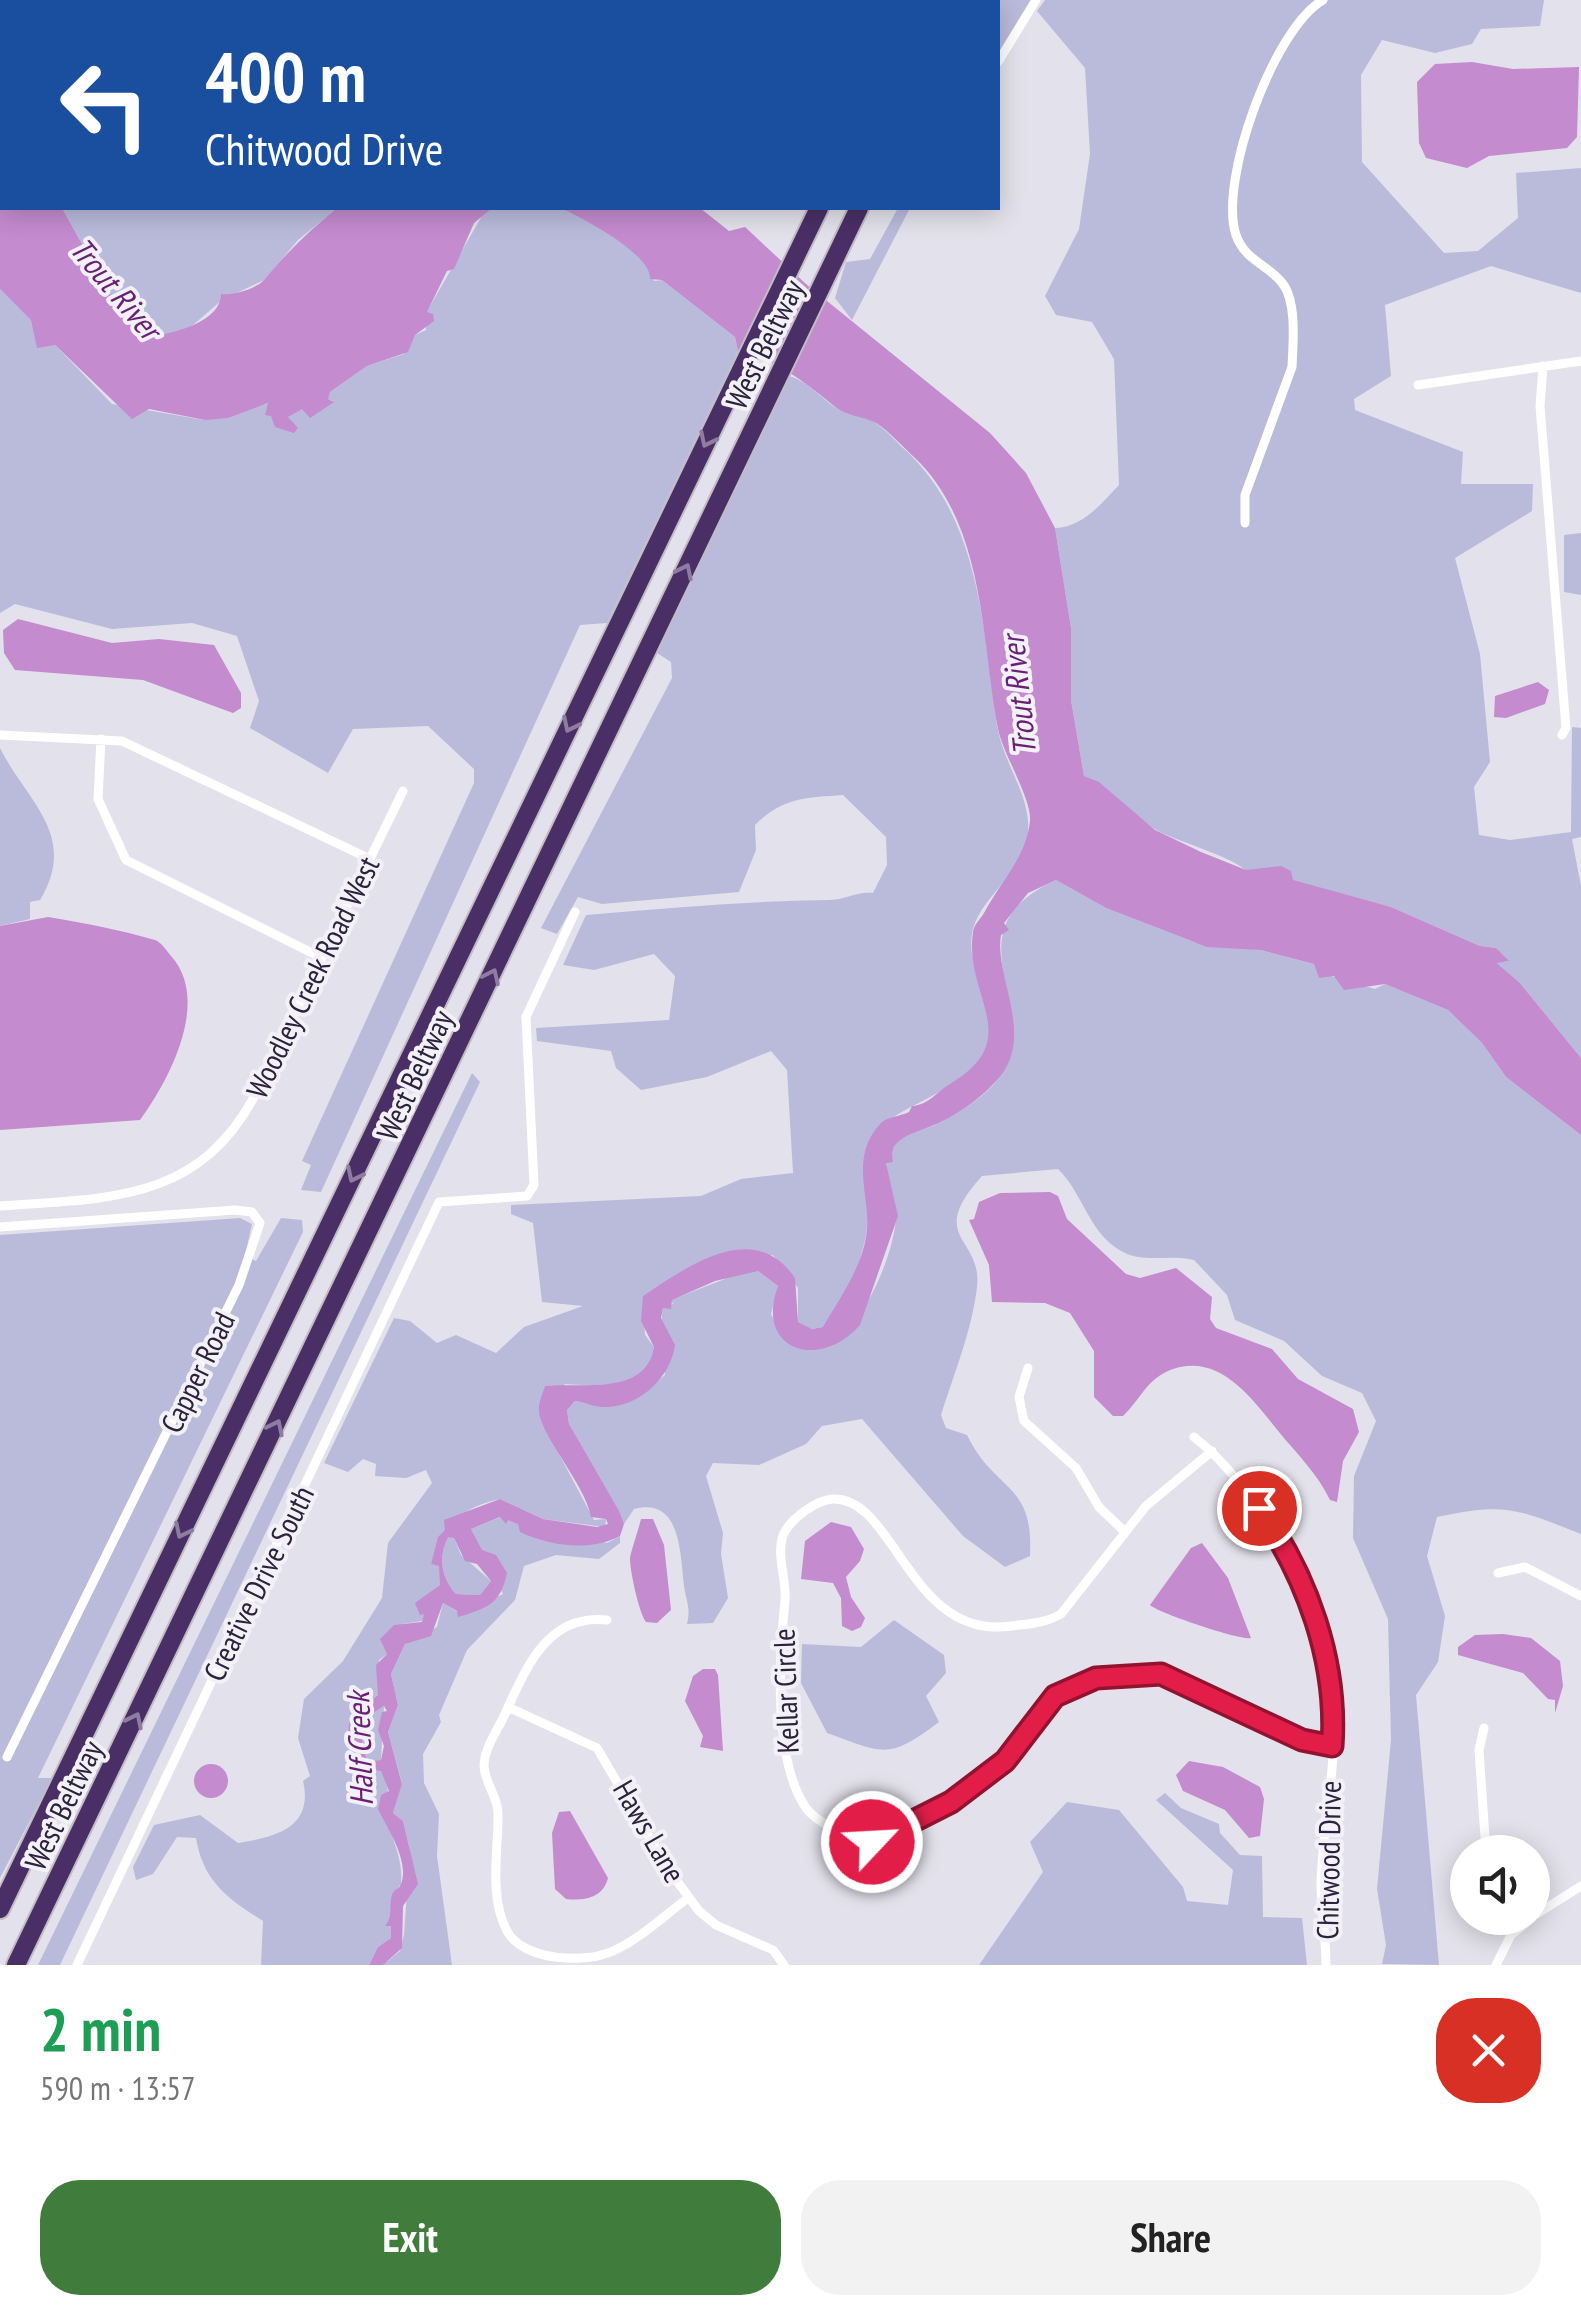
<!DOCTYPE html>
<html lang="en">
<head>
<meta charset="utf-8">
<style>
  :root { --surface:#fff; --page:#f2f2f2; --text:#222; --muted:#767676; --accent:#407d3d }
  body { margin:0; font-family:"PT Sans Narrow",sans-serif; background:var(--page); color:var(--text); height:100vh; display:flex; flex-direction:column; font-size:38px; white-space:nowrap }
  * { box-sizing:border-box; margin:0 }
  p { font-size:32px; color:var(--muted) }
  .icon { flex:none; width:55px; height:55px; fill:none; stroke:currentColor; stroke-width:2; stroke-linecap:round; stroke-linejoin:round }
  .map { position:relative; height:1965px; overflow:hidden }
  .side { display:flex; flex-direction:column; background:var(--surface); flex:1 }
  .side>* { flex:none }
  .guide { position:absolute; left:0px; top:0px; width:1000px; height:210px; box-shadow:0 5px 25px #0003; background:#1a4fa0; color:#fff; overflow:hidden }
  .buttons { position:absolute; left:1450px; top:1835px; display:grid; gap:20px }
  .buttons a { display:grid; place-items:center; width:100px; height:100px; border-radius:50%; background:var(--surface); box-shadow:0 5px 25px #0003; font-size:50px }
  .pin { position:absolute; display:grid; place-items:center; width:85px; height:85px; color:#fff; margin:-42px; border:5px solid #fff; border-radius:50%; box-shadow:0 2px 10px #0007 }
  .me { position:absolute; width:110px; margin:-55px; rotate:65deg; stroke-linejoin:round; filter:drop-shadow(0 0 8px #0008) }
  .turn { display:flex; align-items:center; gap:35px; height:210px; padding:0 40px; font-size:45px }
  .turn .icon { width:130px; height:130px; stroke-width:2.5 }
  .turn b { display:block; font-size:70px; line-height:85px }
  .round { display:grid; place-items:center; flex:none; width:105px; height:105px; border-radius:40px; background:var(--page) }
  .headline { display:flex; align-items:center; justify-content:space-between; height:170px; padding:0 40px }
  h1 { font-size:60px; font-weight:600; line-height:75px; color:#1e9e55 }
  .action { display:flex; gap:20px; margin-top:auto; padding:20px 40px }
  .action a { flex:1; height:115px; border-radius:40px; background:var(--accent); color:#fff; font-size:40px; font-weight:600; line-height:115px; text-align:center }
  .action a+a { background:var(--page); color:var(--text) }
  .map>svg:first-child { display:block }
  .green { fill:#babbdb }
  .water { fill:#c48bce; fill-rule:evenodd }
  .lines { fill:none; stroke-linecap:round; stroke-linejoin:round }
  .highway-casing { stroke:#c0bdc4; stroke-width:22 }
  .street { stroke:#fff; stroke-width:9 }
  .highway { stroke:#4a2f66; stroke-width:18 }
  .oneway { stroke:#8d7da0 }
  .route-casing { stroke:#92132f; stroke-width:25 }
  .route { stroke:#e11d48; stroke-width:18 }
  .labels { text-anchor:middle; dominant-baseline:central; stroke-width:8; stroke-linejoin:round; paint-order:stroke }
  .street-label { font-size:30px; fill:#2d223b; stroke:#f2f1f8 }
  .water-label { font-size:32px; font-style:italic; fill:#691f74; stroke:#f2f1f8 }
</style>
</head>
<body>
<div class="map">
<svg width="1581" height="1965" viewBox="0 0 1581 1965">
  <rect width="100%" height="100%" fill="#e3e1eb"/>
  <path class="green" d="M997,0H1033L998,54L995,2Z
    M1045,0H1544L1540,26L1481,29L1472,44L1435,53L1382,40L1361,75L1362,162L1444,253L1478,251L1518,218L1516,173L1581,168V293L1491,266L1385,305L1391,376L1354,399L1355,410L1463,452L1461,484H1533L1532,511L1455,558L1480,654L1490,762L1474,787L1479,835L1510,840L1571,832L1572,727L1581,728V837L1572,839L1581,886V1058L1520,983L1496,962H1507L1496,948L1480,946L1391,907L1246,871C1235,858 1180,842 1160,832C1132,817 1114,788 1084,776L1071,700V628L1055,528C1083,527 1101,504 1119,485L1114,359L1092,322L1056,315L1045,296L1079,229L1090,154L1085,68L1037,11Z
    M62,208H337L298,240L264,280L222,300L185,332L153,336L141,333L123,318Z
    M560,208C591,221 644,246 654,281L662,280L735,337L738,351L607,623L580,625L321,1192L301,1190L311,1165L302,1161L474,783V769L428,726L353,729L328,773L250,728L259,701L237,636L192,623L112,629L15,604L0,613V289L32,320L42,345H55L112,404L204,420L270,403L288,417L293,411L333,401L327,399L330,392L367,366L404,354L415,335L426,330V313L486,209Z
    M898,208H910L852,320L835,298L846,262L870,259Z
    M789,376C810,382 821,399 838,409C849,416 863,416 874,422C884,428 894,439 902,447C981,517 983,630 997,726C1004,767 1035,800 1027,841C1021,874 982,896 973,929C963,968 999,1002 990,1040C978,1090 887,1107 871,1137C855,1169 873,1208 865,1240C860,1261 850,1292 837,1310C832,1316 827,1320 824,1327L811,1329L798,1322V1288L773,1255L643,1296L645,1335L654,1347C646,1390 598,1386 565,1384L542,1422L594,1520L606,1519L605,1527L543,1519L500,1499C461,1507 442,1527 431,1564L440,1565V1585L422,1621L402,1624L387,1654L379,1660L378,1695L354,1712L361,1770L381,1771C393,1789 385,1808 390,1828C395,1847 403,1862 401,1884L392,1896L391,1938L378,1947L369,1965H261L263,1921C228,1899 203,1881 196,1838L177,1837L153,1874L136,1880L133,1867L154,1825L200,1815L238,1843C275,1837 314,1828 303,1781L310,1776L298,1738L304,1699L343,1661L382,1598L388,1543L432,1483L426,1470L406,1478L375,1476L376,1464L363,1459L348,1472L324,1463L394,1318L410,1321L437,1343L456,1335L496,1353L524,1327L583,1306L542,1302L533,1223L511,1214V1205L701,1196L741,1179L793,1173L787,1070L771,1051L707,1077L641,1090L616,1068L611,1051L537,1041L536,1028L669,1020L675,976L654,954L594,970L563,965L586,915C667,908 747,901 828,900C845,900 857,891 873,893L887,865L886,837L843,795C805,798 783,797 755,825L756,850L739,892L602,904L578,897L557,934L541,928L672,678L671,662L657,653Z
    M1581,533V595L1564,592V535Z
    M0,748C27,802 79,835 40,900L30,902V919L0,926Z
    M1056,880L1106,908L1194,942L1261,950L1314,964L1331,976L1375,989L1385,984L1448,1010L1482,1043L1506,1077L1581,1135V1534C1517,1509 1506,1502 1437,1517L1427,1556L1445,1616L1438,1662L1416,1695L1439,1965L1382,1964L1386,1945L1377,1889L1391,1740L1388,1619L1353,1538L1354,1476L1376,1421L1362,1393L1322,1376L1284,1341L1235,1320L1227,1295L1194,1260C1171,1254 1146,1263 1125,1253C1089,1236 1084,1194 1058,1169L982,1176C925,1239 983,1237 977,1287C972,1330 954,1374 941,1415L946,1428L967,1435C995,1493 1034,1481 1030,1556L1005,1567L963,1536L862,1419L822,1426L806,1444L759,1465L713,1463L706,1476L723,1533L721,1554L728,1598L713,1623L687,1624C691,1607 686,1601 684,1586C680,1552 681,1497 634,1509L624,1524L569,1424L567,1410L575,1401C612,1406 636,1400 665,1375C665,1354 659,1326 663,1308L673,1304L671,1300L748,1270L758,1271L778,1286L771,1314L776,1324L831,1344C863,1327 896,1251 896,1215C896,1201 888,1179 886,1162C889,1156 892,1147 897,1142C908,1132 926,1130 939,1123C958,1114 995,1091 1003,1070C1034,991 952,928 1056,880Z
    M472,1073L480,1082L60,1965H38Z
    M240,1218L252,1224L245,1256L256,1261L281,1218L302,1220L303,1232L38,1778H52L0,1878V1235Z
    M501,1517L607,1543L620,1536V1543L599,1559L556,1555L524,1566L515,1600L467,1650L439,1715L441,1722L423,1754L424,1783L439,1814L437,1856L452,1965H383L400,1951L404,1935L410,1850L403,1821L393,1813L402,1783L388,1732L398,1705L391,1674L405,1644L437,1627L443,1603L461,1614L503,1594L471,1529Z
    M448,1536L454,1538L461,1555L491,1581L480,1595L456,1594C441,1578 438,1557 448,1536Z
    M894,1620L944,1655L946,1673L926,1696L939,1722C888,1760 885,1754 827,1733L801,1683L802,1644L861,1647Z
    M384,1706L381,1760L368,1761L362,1747L364,1719Z
    M1165,1793L1181,1808L1219,1824L1220,1833L1240,1855L1262,1856L1263,1917L1302,1918L1307,1965H979L1043,1872L1030,1842L1067,1802L1119,1810L1183,1887L1187,1901L1228,1905L1233,1870L1156,1800Z"/>
  <path class="water" d="M1472,62L1513,69L1579,67L1577,137L1567,148L1489,156L1467,168L1426,158L1419,143L1417,82L1435,64Z
    M0,119L2,208H62L123,318L141,333L148,331L153,336C176,333 221,321 221,294C231,296 256,289 264,280C286,253 310,230 337,208H492L474,223L454,269L447,271L427,312L433,314L434,321L415,335L408,352L367,366L330,392L328,399L334,402L310,418L302,409L288,417L298,428L294,433L275,427L271,416L265,415L268,403L228,418L205,420L149,409L132,419L55,345L37,348L31,320L0,289Z
    M560,208H700L729,231L745,227L806,284L990,433L1026,473L1055,528L1071,628V700L1084,776L1099,782L1155,830L1201,852L1246,870L1281,866L1291,871L1293,880L1391,907L1480,946L1496,948L1509,961L1497,963L1520,983L1581,1058V1135L1506,1077L1482,1043L1448,1010L1385,984L1344,990L1334,976L1319,978L1314,964L1261,950L1207,947L1106,908L1056,880L1028,893L1004,923L1009,930L1001,935C994,975 1033,1031 1002,1074C987,1094 957,1116 934,1125C923,1130 909,1133 899,1141C892,1147 891,1153 893,1162L886,1163L898,1216L860,1325C820,1371 754,1351 778,1286L758,1271L715,1281L672,1300L671,1309L663,1308L661,1318L675,1345C671,1376 641,1406 607,1407C596,1408 585,1402 575,1401L567,1410L569,1424L619,1511L624,1524L620,1536C590,1552 550,1546 520,1532L518,1524L508,1520L506,1524L500,1517L471,1529L482,1550L496,1555L507,1573C500,1606 486,1608 458,1617L457,1611L443,1603L431,1636L405,1644L391,1674L398,1705L388,1732L402,1784L393,1813L403,1821L418,1884L403,1906L402,1948L383,1965H369L378,1947L391,1938V1926H385C394,1915 388,1908 392,1895C395,1887 398,1891 401,1884C410,1861 387,1828 378,1809L381,1795L389,1791L381,1771L361,1770C351,1759 344,1729 352,1715C356,1707 371,1701 378,1695L376,1665L387,1654L380,1639L394,1625L422,1622L424,1614L420,1615L415,1603L440,1585L439,1566L431,1564L438,1537L445,1530L444,1520L500,1499L543,1519L597,1527L608,1524L606,1519L591,1517C586,1485 539,1434 539,1410C538,1403 543,1393 545,1386C582,1382 645,1397 654,1347L641,1321L643,1296C688,1266 754,1218 795,1278L798,1322L812,1329L823,1327C839,1299 860,1271 866,1237C873,1200 847,1158 881,1123C887,1117 901,1116 909,1112L912,1106C929,1105 936,1092 950,1084C1027,1038 963,996 973,932C974,924 980,920 984,913C1001,881 1026,858 1030,821C1032,799 1003,754 998,729C981,641 986,526 915,458C903,447 889,431 876,423C863,416 845,416 834,406C806,383 774,358 738,351L735,337L662,280L650,279C652,254 581,217 560,208ZM448,1537L454,1538L465,1561L477,1564L491,1581L480,1595L456,1594C441,1578 438,1557 448,1537ZM384,1706L387,1711L382,1712L378,1730L384,1746L381,1760L368,1761L362,1747L364,1719Z
    M18,619L112,643L159,639L214,645L241,693V708L233,713L143,680L15,670L4,653L3,630Z
    M1538,682L1549,690L1545,704L1506,718L1494,717L1495,696Z
    M48,917C84,923 121,930 155,940C161,942 167,951 171,956C211,1000 170,1079 140,1120L0,1130V926Z
    M1050,1192L1058,1196L1067,1219L1126,1274L1140,1278L1176,1268L1212,1297L1210,1319L1216,1328L1272,1349L1298,1379L1353,1409L1359,1432L1343,1461L1337,1502L1330,1500C1317,1473 1297,1454 1279,1432C1253,1400 1221,1353 1173,1369C1147,1378 1141,1399 1123,1416H1113L1094,1397V1351L1070,1313L1045,1303L992,1302L989,1265L969,1220L974,1219L979,1202L1000,1193Z
    M641,1519H653L664,1545L671,1610L657,1623L646,1622C639,1613 630,1571 630,1559C630,1554 639,1528 641,1519Z
    M831,1522L851,1527L864,1549L860,1561L846,1577L851,1597L865,1618L861,1627L852,1631L842,1626L841,1598L833,1583L801,1579L805,1541Z
    M1202,1543L1228,1578L1251,1638C1241,1641 1156,1612 1150,1605L1191,1548Z
    M1503,1634L1531,1638L1560,1661L1563,1686L1555,1713V1700L1548,1699L1523,1673L1458,1655V1647L1475,1635Z
    M703,1669H715L718,1675L723,1751L700,1747L703,1736L685,1701L693,1676Z
    M1189,1761L1223,1767L1260,1787L1264,1799L1260,1836L1249,1838L1225,1810L1183,1791L1176,1775Z
    M194 1781a17 17 0 1 1 34 0a17 17 0 1 1-34 0Z
    M570,1811L608,1878C603,1898 584,1901 566,1899L555,1889L552,1833L559,1812Z"/>
  <g class="lines">
    <g class="highway-casing">
      <path id="highway" d="M928,2L929,0
        M971,2L973,0
        M0,1909L819,208
        M16,1965L859,208"/>
    </g>
    <path class="street" d="M998,62L1036,0
      M1543,366L1540,406L1566,728L1562,735
      M1418,385L1581,361
      M1245,523V495L1292,367C1293,344 1297,303 1283,284C1268,264 1245,261 1236,235C1218,181 1274,28 1323,0
      M0,735L122,741L370,859
      M101,739L98,799L126,860L322,958
      M0,1206C106,1198 197,1203 254,1097L403,791
      M0,1227L235,1210L252,1212L260,1223L239,1285L7,1757
      M1028,1368L1019,1397L1024,1421L1076,1468L1099,1507L1124,1531
      M1194,1437C1258,1486 1327,1611 1334,1692C1339,1754 1323,1819 1321,1882C1321,1909 1326,1937 1326,1965
      M1212,1451L1146,1506L1061,1614C1046,1623 1028,1624 1011,1626C909,1641 895,1495 832,1499C815,1501 792,1518 784,1533C775,1554 787,1579 785,1601C779,1657 773,1760 806,1808C817,1823 848,1837 865,1841C880,1845 894,1833 907,1827C942,1807 977,1787 1007,1759C1056,1713 1042,1682 1123,1676C1138,1675 1154,1672 1168,1677L1302,1740L1332,1746
      M1498,1573L1525,1567L1581,1596
      M607,1620C546,1613 525,1671 504,1716C497,1731 484,1749 484,1766C485,1784 499,1798 498,1817C498,1853 489,1897 507,1931C523,1961 586,1964 613,1951C640,1939 665,1915 688,1898
      M508,1707L597,1748L668,1869L699,1911L716,1925L773,1950L784,1965
      M1484,1728L1479,1750L1486,1852
      M1532,1917L1581,1886
      M77,1965L439,1202L527,1196L534,1185L526,1017L575,912
      M1496,1965L1511,1935L1532,1918"/>
    <use href="#highway" class="highway"/>
  </g>
  <defs><path id="oneway-chevron" d="M-2-3.5L2.5 0L-2 3.5" fill="none" stroke-width="1.6" stroke-linecap="round" stroke-linejoin="round" transform="scale(2.5)"/></defs>
  <g class="oneway">
    <use href="#oneway-chevron" transform="translate(707 440) rotate(116)"/>
    <use href="#oneway-chevron" transform="translate(685 571) rotate(-64)"/>
    <use href="#oneway-chevron" transform="translate(570 725) rotate(116)"/>
    <use href="#oneway-chevron" transform="translate(492 976) rotate(-65)"/>
    <use href="#oneway-chevron" transform="translate(354 1175) rotate(116)"/>
    <use href="#oneway-chevron" transform="translate(276 1427) rotate(-64)"/>
    <use href="#oneway-chevron" transform="translate(182 1531) rotate(116)"/>
    <use href="#oneway-chevron" transform="translate(135 1720) rotate(-64)"/>
  </g>
  <g class="lines">
    <g class="route-casing">
      <path id="route" d="M872,1842L951,1802L1005,1761L1055,1696L1096,1678L1161,1674L1302,1740L1332,1746C1338,1662 1307,1576 1259,1508"/>
    </g>
    <use href="#route" class="route"/>
  </g>
  <g class="labels">
    <g class="street-label">
      <text transform="translate(764 344) rotate(-64)">West Beltway</text>
      <text transform="translate(312 977) rotate(-64)">Woodley Creek Road West</text>
      <text transform="translate(414 1075) rotate(-65)">West Beltway</text>
      <text transform="translate(197 1372) rotate(-64)">Capper Road</text>
      <text transform="translate(258 1583) rotate(-64)">Creative Drive South</text>
      <text transform="translate(785 1691) rotate(-92)">Kellar Circle</text>
      <text transform="translate(63 1805) rotate(-64)">West Beltway</text>
      <text transform="translate(650 1831) rotate(60)">Haws Lane</text>
      <text transform="translate(1328 1860) rotate(-89)">Chitwood Drive</text>
    </g>
    <g class="water-label">
      <text transform="translate(116 288) rotate(50)">Trout River</text>
      <text transform="translate(1018 696) rotate(-96)">Trout River</text>
      <text transform="translate(359 1749) rotate(-92)">Half Creek</text>
    </g>
  </g>
</svg>
<div class="buttons">
<a><svg class="icon" aria-label="sound" viewBox="0 0 24 24"><path d="M4 9h4l5-4v14l-5-4H4zM17 9q2 3 0 6"/></svg></a>
</div>
<div class="pin" style="left:1259px;top:1508px;background:#d93025"><svg class="icon" aria-label="arrive" viewBox="0 0 24 24"><path d="M6 21V4h12l-3 4 3 4H6"/></svg></div>
<svg class="me" style="left:872px;top:1842px" viewBox="-20 -20 40 40"><circle r="17" fill="#e11d48" stroke="#fff" stroke-width="3"/><path d="M0-11L8 9 0 5-8 9z" fill="#fff"/></svg>
<div class="guide">
<div class="turn"><svg class="icon" aria-label="left" viewBox="0 0 24 24"><path d="M17 20v-9H6M10 6l-5 5 5 5"/></svg><div><b>400 m</b>Chitwood Drive</div></div>
</div>
</div>
<section class="side">
<div class="headline"><div><h1>2 min</h1><p>590 m · 13:57</p></div><a class="round" style="background:#d93025;color:#fff"><svg class="icon" aria-label="close" viewBox="0 0 24 24"><path d="M6 6l12 12M18 6L6 18"/></svg></a></div>
<div class="action"><a>Exit</a><a>Share</a></div>
</section>
</body>
</html>
